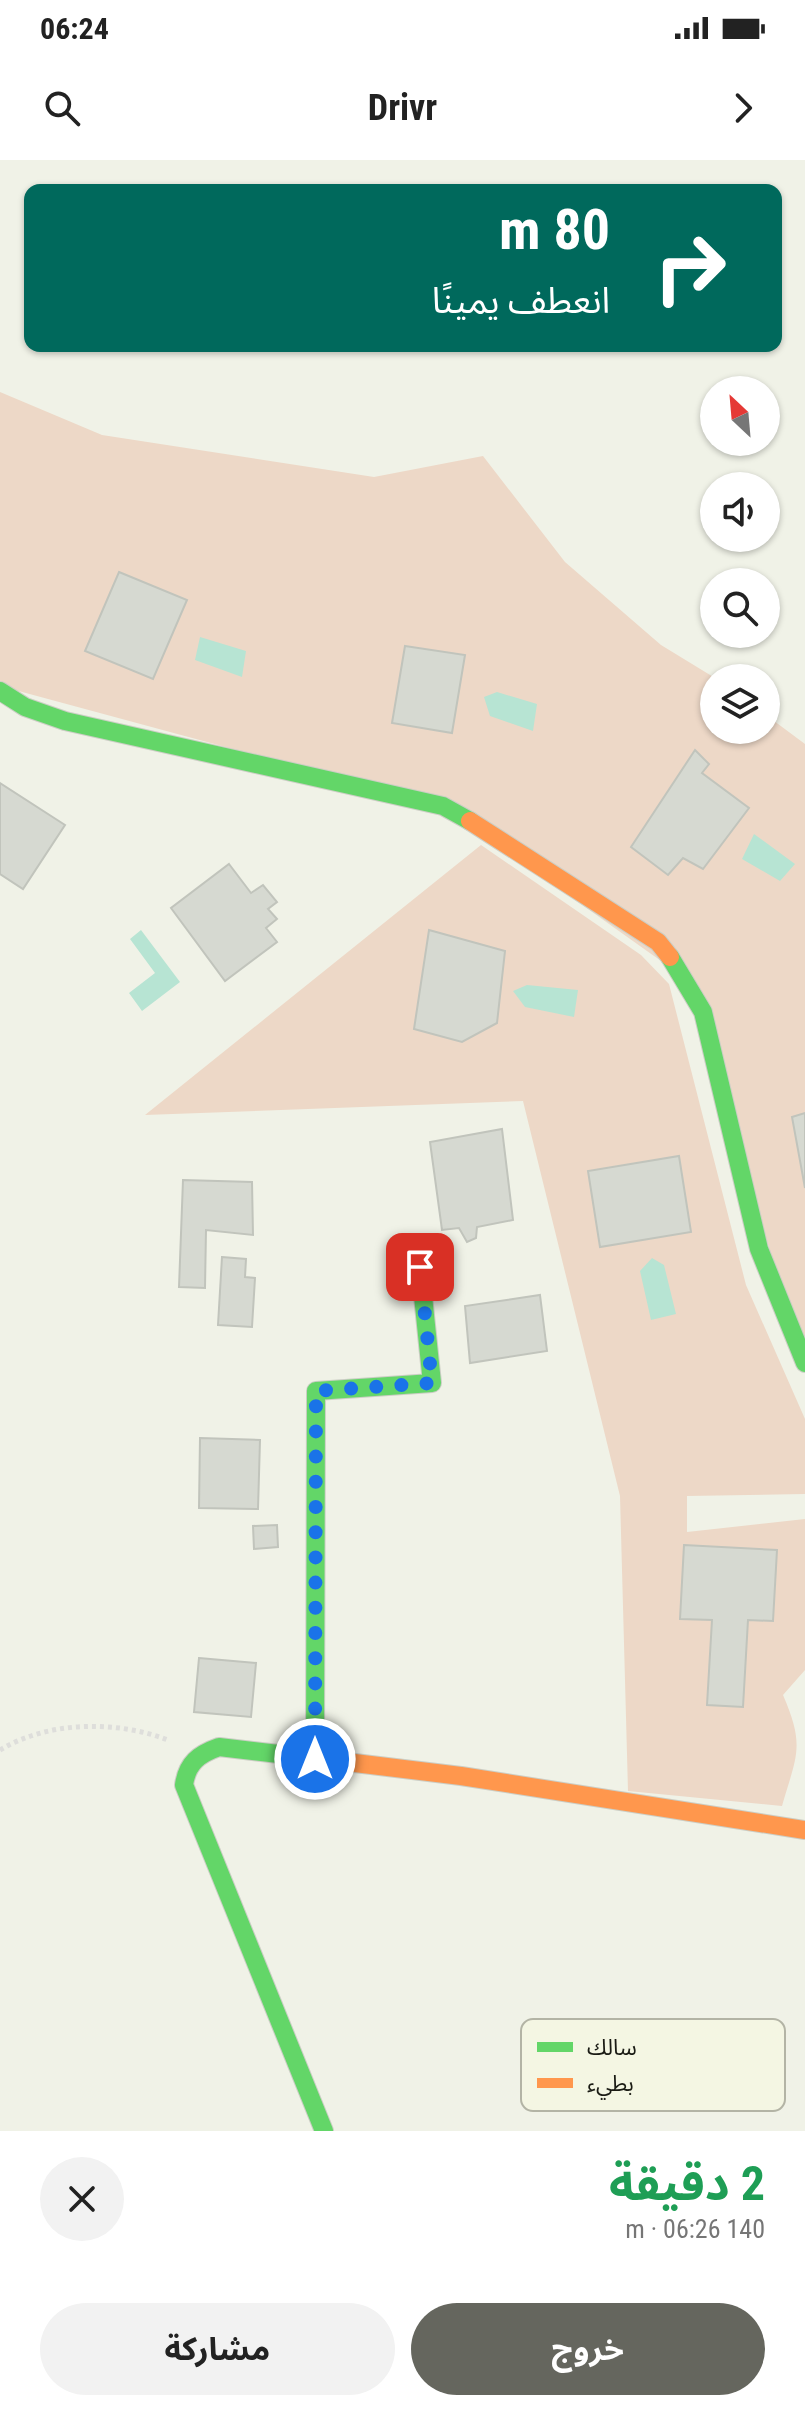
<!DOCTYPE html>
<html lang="ar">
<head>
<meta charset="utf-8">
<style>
  :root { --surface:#fff; --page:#f2f2f2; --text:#222; --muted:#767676; --accent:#65665e }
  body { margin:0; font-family:"Roboto Condensed","Noto Sans Arabic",sans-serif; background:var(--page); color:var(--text); direction:rtl; height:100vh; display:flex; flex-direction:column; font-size:30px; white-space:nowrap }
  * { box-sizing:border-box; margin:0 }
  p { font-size:26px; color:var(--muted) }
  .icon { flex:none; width:44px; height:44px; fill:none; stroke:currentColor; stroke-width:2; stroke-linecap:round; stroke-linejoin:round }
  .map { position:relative; height:1971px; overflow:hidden; direction:ltr }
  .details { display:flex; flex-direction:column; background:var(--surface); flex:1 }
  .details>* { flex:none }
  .guide { position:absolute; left:24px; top:24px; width:758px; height:168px; border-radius:16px; box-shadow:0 2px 6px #0004; direction:rtl; background:#00695c; color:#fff; overflow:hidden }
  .needle { width:52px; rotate:334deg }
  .buttons { position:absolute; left:700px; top:216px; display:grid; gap:16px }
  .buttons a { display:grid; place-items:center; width:80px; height:80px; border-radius:50%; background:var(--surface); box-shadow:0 2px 6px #0004; font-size:40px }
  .pin { position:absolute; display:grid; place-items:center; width:68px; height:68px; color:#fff; margin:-34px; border-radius:16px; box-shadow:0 4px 12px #0006 }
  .me { position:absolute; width:88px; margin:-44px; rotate:0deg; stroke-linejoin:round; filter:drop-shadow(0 0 6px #0008) }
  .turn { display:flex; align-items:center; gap:28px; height:168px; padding:0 40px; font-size:36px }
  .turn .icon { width:104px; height:104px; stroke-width:2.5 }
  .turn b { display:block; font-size:56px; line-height:68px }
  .round { display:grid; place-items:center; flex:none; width:84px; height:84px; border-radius:42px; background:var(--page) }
  .head { display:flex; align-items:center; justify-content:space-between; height:136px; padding:0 40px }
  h1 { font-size:48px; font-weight:700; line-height:60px; color:#1e9e55 }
  .primary-button { display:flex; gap:16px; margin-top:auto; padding:16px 40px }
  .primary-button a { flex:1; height:92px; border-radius:48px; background:var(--accent); color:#fff; font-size:32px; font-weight:700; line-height:92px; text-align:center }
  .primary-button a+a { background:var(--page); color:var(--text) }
  .status { display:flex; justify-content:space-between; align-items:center; height:56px; padding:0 40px; background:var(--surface); direction:ltr }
  .status svg { height:22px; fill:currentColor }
  header { display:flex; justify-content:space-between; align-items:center; height:104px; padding:0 40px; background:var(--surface); font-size:36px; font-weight:700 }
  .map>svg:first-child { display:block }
  .green { fill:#edd8c7 }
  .water { fill:#b7e4d3 }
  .building { fill:#d6d9d1; stroke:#c1c4bc; stroke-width:2 }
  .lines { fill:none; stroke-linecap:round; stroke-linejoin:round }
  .fast-casing { stroke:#cccec5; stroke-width:20 }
  .slow-casing { stroke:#cccec5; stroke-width:20 }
  .path { stroke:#dededb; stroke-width:5; stroke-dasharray:4 4; stroke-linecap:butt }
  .fast { stroke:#63d668; stroke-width:18 }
  .slow { stroke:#ff974d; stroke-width:18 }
  .route { stroke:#1a73e8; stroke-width:14; stroke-dasharray:0 25.2 }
  .key { fill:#f4f6e3; stroke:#b3b4a5; stroke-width:2 }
  .key-label { font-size:22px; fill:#1a1b14 }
</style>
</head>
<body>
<div class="status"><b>06:24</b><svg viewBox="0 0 49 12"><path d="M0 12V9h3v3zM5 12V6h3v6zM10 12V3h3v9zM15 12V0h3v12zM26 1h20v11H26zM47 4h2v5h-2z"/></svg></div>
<header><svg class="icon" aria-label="forward" viewBox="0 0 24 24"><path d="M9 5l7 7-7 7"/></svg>Drivr<svg class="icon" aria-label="search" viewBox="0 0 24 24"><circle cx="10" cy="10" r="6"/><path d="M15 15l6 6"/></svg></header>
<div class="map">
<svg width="805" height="1971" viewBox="0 0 805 1971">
  <rect width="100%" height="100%" fill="#f0f2e7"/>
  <path class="green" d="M0,232L102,275L374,317L483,296L565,402L661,485L715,518L714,570H766V555L805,584V1203L685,818L443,646L0,526Z
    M481,685L641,795L669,824L746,1125L805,1259V1334L687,1336V1372L805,1359V1510L783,1535C805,1586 797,1594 782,1646L628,1631L620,1336L523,941L145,955Z"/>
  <path class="water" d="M200,477L246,491L242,517L195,500Z
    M497,532L537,544L533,571L490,556L484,537Z
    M754,674L795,704L780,721L742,699Z
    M141,770L180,822L142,851L129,833L155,813L130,779Z
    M527,825L578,830L574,857L525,847L513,831Z
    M652,1098L664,1105L676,1154L651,1160L640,1111Z"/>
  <path class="building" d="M119,412L187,440L153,519L85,491Z
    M405,486L465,495L452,573L392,563Z
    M695,590L709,604L702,613L749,648L703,709L683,698L668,715L631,687Z
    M0,623L65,665L23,729L0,714Z
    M229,704L251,733L263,725L277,742L268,749L277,759L266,768L277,782L225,821L171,748Z
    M429,770L505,791L497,863L462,882L414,869Z
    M805,953V1028L792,957Z
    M502,969L513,1060L477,1067L476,1078L467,1082L459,1068L442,1070L430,982Z
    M679,996L691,1072L600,1087L588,1011Z
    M183,1020L252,1022L253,1075L206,1070L205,1128L179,1127Z
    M222,1097L246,1099L245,1117L255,1118L252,1167L218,1165Z
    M540,1135L547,1191L470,1203L465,1146Z
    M200,1278L260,1280L258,1349L199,1348Z
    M277,1365L278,1387L254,1389L253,1366Z
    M684,1385L777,1390L773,1461L748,1460L743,1547L707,1545L712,1460L680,1459Z
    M199,1498L256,1503L251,1557L194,1552Z"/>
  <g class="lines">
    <g class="fast-casing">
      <path id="fast" d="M0,531L25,547L65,561L443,646L470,661
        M670,797L703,852L759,1089L805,1203
        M315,1599L316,1231L432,1223L420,1107
        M324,1971L184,1625C187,1603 199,1594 219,1587L330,1600"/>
    </g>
    <g class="slow-casing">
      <path id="slow" d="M470,661L658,782L670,797
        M330,1600L461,1616L805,1670"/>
    </g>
    <path class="path" d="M0,1590C48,1561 116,1560 168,1580"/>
    <use href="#fast" class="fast"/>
    <use href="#slow" class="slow"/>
  </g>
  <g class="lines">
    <path class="route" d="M315,1599L316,1231L432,1223L420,1107"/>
  </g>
  <rect x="521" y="1859" width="264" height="92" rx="12" class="key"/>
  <rect x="537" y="1882" width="36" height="10" fill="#63d668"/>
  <rect x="537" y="1918" width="36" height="10" fill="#ff974d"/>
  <g class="key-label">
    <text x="587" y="1895">سالك</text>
    <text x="587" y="1931">بطيء</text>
  </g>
</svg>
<div class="buttons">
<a><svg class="needle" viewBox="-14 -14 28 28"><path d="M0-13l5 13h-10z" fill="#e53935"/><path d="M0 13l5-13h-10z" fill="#767676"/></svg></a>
<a><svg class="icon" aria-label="sound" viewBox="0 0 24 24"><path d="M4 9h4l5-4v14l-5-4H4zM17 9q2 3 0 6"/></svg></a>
<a><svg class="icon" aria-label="search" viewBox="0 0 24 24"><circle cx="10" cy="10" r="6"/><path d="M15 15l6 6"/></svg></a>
<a><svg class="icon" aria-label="layers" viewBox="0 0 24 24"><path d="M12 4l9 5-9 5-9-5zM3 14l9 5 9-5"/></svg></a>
</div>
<div class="pin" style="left:420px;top:1107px;background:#d93025"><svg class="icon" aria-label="arrive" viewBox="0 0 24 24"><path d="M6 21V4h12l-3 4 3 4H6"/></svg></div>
<svg class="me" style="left:315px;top:1599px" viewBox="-20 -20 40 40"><circle r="17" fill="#1a73e8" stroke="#fff" stroke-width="3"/><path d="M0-11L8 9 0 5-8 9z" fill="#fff"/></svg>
<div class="guide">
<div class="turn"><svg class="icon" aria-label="right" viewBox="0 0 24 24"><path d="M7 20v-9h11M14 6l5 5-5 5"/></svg><div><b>80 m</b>انعطف يمينًا</div></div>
</div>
</div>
<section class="details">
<div class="head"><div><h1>2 دقيقة</h1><p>140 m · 06:26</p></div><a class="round"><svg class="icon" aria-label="close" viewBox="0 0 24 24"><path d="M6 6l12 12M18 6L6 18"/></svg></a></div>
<div class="primary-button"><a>خروج</a><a>مشاركة</a></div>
</section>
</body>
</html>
